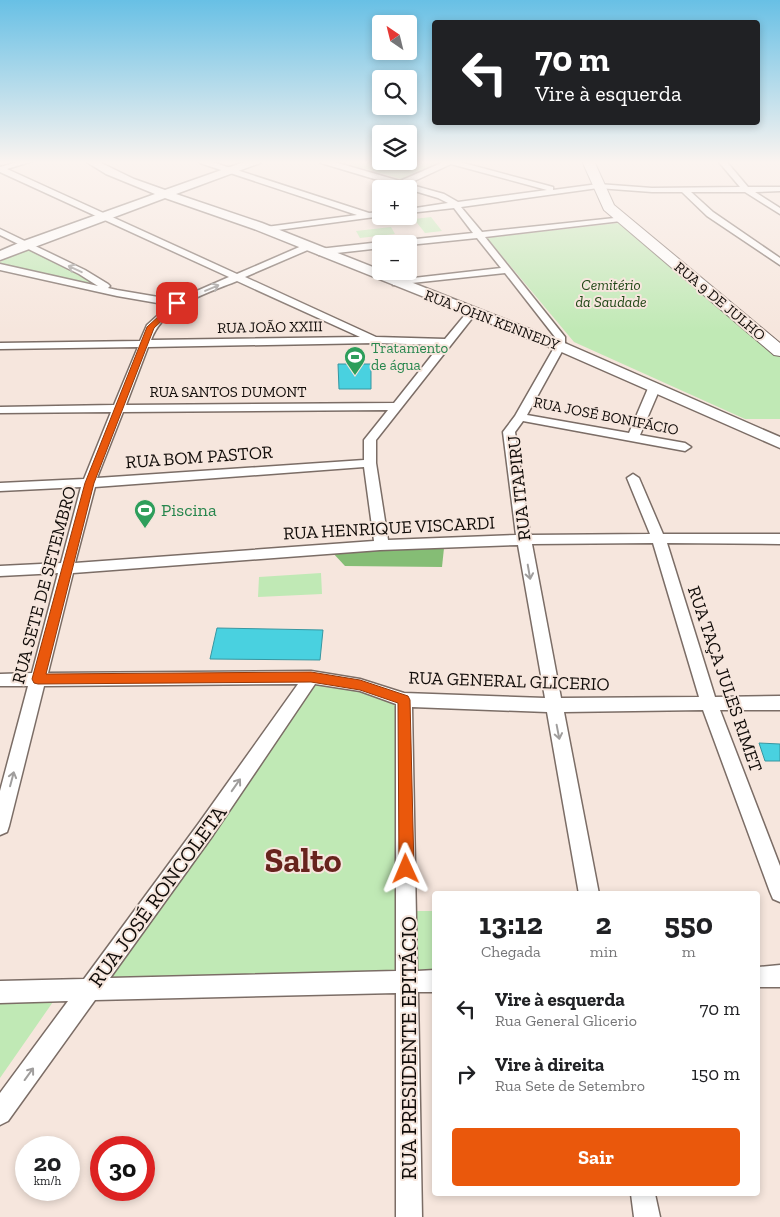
<!DOCTYPE html>
<html lang="pt">
<head>
<meta charset="utf-8">
<style>
  :root { --surface:#fff; --page:#f6f6f6; --text:#202124; --muted:#757577; --accent:#ea580c }
  body { margin:0; font-family:"Zilla Slab",serif; background:var(--page); color:var(--text); height:100vh; display:flex; flex-direction:column; font-size:19px; white-space:nowrap }
  * { box-sizing:border-box; margin:0 }
  p { font-size:16px; color:var(--muted) }
  .icon { flex:none; width:28px; height:28px; fill:none; stroke:currentColor; stroke-width:2; stroke-linecap:round; stroke-linejoin:round }
  .map { position:relative; flex:1; overflow:hidden }
  .details { position:absolute; left:432px; top:891px; width:328px; height:305px; display:flex; flex-direction:column; background:var(--surface); border-radius:5px; box-shadow:0 2px 8px #0003 }
  .details>* { flex:none }
  .top-card { position:absolute; left:432px; top:20px; width:328px; height:105px; border-radius:5px; box-shadow:0 2px 8px #0003; background:#202124; color:#fff; overflow:hidden }
  .needle { width:32px; rotate:325deg }
  .controls { position:absolute; left:372px; top:15px; display:grid; gap:10px }
  .controls a { display:grid; place-items:center; width:45px; height:45px; border-radius:5px; background:var(--surface); box-shadow:0 2px 8px #0003; font-size:25px }
  .speed { position:absolute; left:15px; top:1136px; display:flex; gap:10px; font-size:25px; font-weight:700; text-align:center }
  .speed>* { display:grid; place-content:center; width:65px; height:65px; border-radius:50%; background:var(--surface); box-shadow:0 2px 8px #0003; line-height:1 }
  .speed small { font-size:12px; font-weight:400 }
  .speed .limit { border:8px solid #d22; background:#fff; color:#111 }
  .pin { position:absolute; display:grid; place-items:center; width:42px; height:42px; color:#fff; margin:-21px; border-radius:10px; box-shadow:0 2px 8px #0006 }
  .me { position:absolute; width:55px; margin:-28px; rotate:359deg; stroke-linejoin:round; filter:drop-shadow(0 0 4px #0008) }
  .turn { display:flex; align-items:center; gap:18px; height:105px; padding:0 20px; font-size:22px }
  .turn .icon { width:65px; height:65px; stroke-width:2.5 }
  .turn b { display:block; font-size:35px; line-height:42px }
  .eta { display:flex; justify-content:space-evenly; align-items:center; height:85px; text-align:center }
  .eta b { font-size:30px; font-weight:700; line-height:35px }
  .primary-button { display:flex; gap:10px; margin-top:auto; padding:10px 20px }
  .primary-button a { flex:1; height:58px; border-radius:5px; background:var(--accent); color:#fff; font-size:20px; font-weight:700; line-height:58px; text-align:center }
  ul { padding:0; list-style:none }
  li { display:flex; align-items:center; gap:15px; height:65px; padding:0 20px }
  li div { flex:1 }
  li b { display:block; font-size:19px }
  li em { font-style:normal }
  .map>svg:first-child { display:block }
  .green { fill:#c0e9b5 }
  .forest { fill:#85bd75 }
  .water { fill:#49d1e0; stroke:#3896a0 }
  .lines { fill:none; stroke-linecap:round; stroke-linejoin:round }
  .street-casing { stroke:#7b6d66; stroke-width:3 }
  .secondary-casing { stroke:#7b6d66; stroke-width:3 }
  .primary-casing { stroke:#7b6d66; stroke-width:2 }
  .street { fill:#fff; fill-rule:evenodd }
  .secondary { fill:#fff; fill-rule:evenodd }
  .primary { fill:#fff; fill-rule:evenodd }
  .oneway { stroke:#a09e9d }
  .route { fill:#ea580c; stroke:#983908 }
  .labels { text-anchor:middle; dominant-baseline:central; stroke-width:4; stroke-linejoin:round; paint-order:stroke }
  .far-park-label { font-size:15px; font-style:italic; fill:#204615; stroke:#f6e6dd }
  .far-street-label { font-size:15px; fill:#110c09; stroke:#f6e6dd }
  .far-leisure-label { font-size:15px; fill:#27864d; stroke:#f6e6dd; text-anchor:start }
  .street-label { font-size:18px; fill:#110c09; stroke:#f6e6dd }
  .leisure-label { font-size:18px; fill:#27864d; stroke:#f6e6dd; text-anchor:start }
  .near-street-label { font-size:21px; fill:#110c09; stroke:#f6e6dd }
  .near-town-label { font-size:34px; font-weight:bold; fill:#67231d; stroke:#f6e6dd }
</style>
</head>
<body>
<div class="map">
<svg width="780" height="1217" viewBox="0 0 780 1217">
  <rect width="100%" height="100%" fill="#f6e6dd"/>
  <path class="green" d="M338,161H438L440,163L408,178L401,179Z
    M431,217L442,231L425,233L414,219Z
    M618,223L621,224L780,357V419H745L574,342L487,238Z
    M391,227L395,234L360,238L356,231Z
    M31,250L93,282L94,283L92,285L0,267V262L22,251Z
    M321,573L322,594L258,597L259,577Z
    M314,678L403,701L405,978L95,988Z
    M413,911H435V970H415Z
    M55,999L0,1078V1000Z"/>
  <path class="forest" d="M391,548H444L442,567L345,566L332,552Z"/>
  <path class="water" d="M338,364H371V389H339Z
    M217,628L323,630L320,660L210,659Z
    M759,743L780,744V761H765Z"/>
  <g class="lines">
    <g class="street-casing">
      <path id="street" d="M22,161H33L7,169L237,274L304,245H310V249L245,277L376,337L445,339L469,310H475L477,312L376,440V463L388,540L516,535L503,432L515,416L555,346V337L505,273L393,285V281L396,280L501,268L477,238L409,245V244H393L397,241L473,233L454,208L409,213V209L448,203L438,198L321,163V161H331L400,181L446,161H456L553,187V190L598,184L652,188L740,187L718,161H726L748,187H780V191L755,192L780,208V214L745,192H691L713,212L780,258V265L707,216L682,192H652L598,188L461,207L482,232L624,217V221H621L485,237L565,337V346L527,415L629,433L649,386L655,383L661,386L640,435L685,443L691,447L685,451L523,421L515,432L530,535L650,534L627,478L633,474L639,478L663,534H780V544L667,543L715,697L780,696V710H720L780,866V902L773,899L770,892L703,710L564,712L599,894H579L547,712L412,707L417,971L435,970V992H418L422,1217H396V993L95,1000L8,1121L0,1125V1093L68,1001L0,1003V981L84,979L199,823L298,684L44,686L9,826L7,832L0,835V791L28,686H0V674L32,673L58,573L0,576V566L61,563L81,487L0,491V483L84,479L111,412L0,413V407L114,405L138,347L0,349V343L140,341L147,325L169,305L117,296L0,270V264L98,286L79,274L0,235V229L85,270L108,284L110,286L108,288L117,290L176,300L229,277L0,172V167ZM451,164L547,190L458,202L444,194L408,184ZM237,281L360,337L151,340C164,305 205,294 237,281ZM375,343L440,345L394,403L126,405L148,347ZM388,410L364,440V460L97,478L123,412ZM364,467L374,541L75,563L95,487ZM653,543L699,697L561,698L532,544ZM518,545L545,698L404,693L360,679L311,671L48,673L73,573L380,550ZM315,684L360,691L396,704V971L110,978L213,835Z
        M200,161H209L369,213L381,212L382,216L263,232V228L266,227L357,215L200,163Z
        M381,242L384,244H381V248L319,255L315,252L319,249Z
        M780,965V987H758V967Z
        M631,1194H655L660,1217H634Z"/>
    </g>
    <g class="secondary-casing">
      <path id="secondary" d="M85,161H97L134,179L165,190L247,161H261L260,163L176,194L262,223L567,344L780,437V448L557,350L254,229L165,198L0,260V251L21,242L155,194L106,174Z"/>
    </g>
    <g class="primary-casing">
      <path id="primary" d="M582,161H594L614,205L780,343V356L774,355L604,210Z"/>
    </g>
    <use href="#street" class="street"/>
    <use href="#secondary" class="secondary"/>
    <use href="#primary" class="primary"/>
  </g>
  <defs><path id="oneway-shaft" d="M-6 0H5M1.5-3L5.5 0L1.5 3" fill="none" stroke-width="1.6" stroke-linecap="round" stroke-linejoin="round" transform="scale(1.25)"/></defs>
  <g class="oneway">
    <use href="#oneway-shaft" transform="translate(75 269) rotate(-155)"/>
    <use href="#oneway-shaft" transform="translate(212 288) rotate(-23)"/>
    <use href="#oneway-shaft" transform="translate(529 572) rotate(80)"/>
    <use href="#oneway-shaft" transform="translate(558 732) rotate(79)"/>
    <use href="#oneway-shaft" transform="translate(12 779) rotate(-75)"/>
    <use href="#oneway-shaft" transform="translate(236 785) rotate(-55)"/>
    <use href="#oneway-shaft" transform="translate(29 1074) rotate(-54)"/>
  </g>
  <linearGradient id="sky" x2="0" y2="1"><stop stop-color="#68c0e5"/><stop offset="0.49" stop-color="#fbf4f0"/><stop offset="1" stop-color="#fbf4f0" stop-opacity="0"/></linearGradient>
  <rect width="780" height="331" fill="url(#sky)"/>
  <path class="route" d="M175,301L181,303L154,328L94,483L46,674L311,672L360,680L408,696L410,700L414,869L411,874L406,876L401,874L399,869L398,703L360,690L311,682L38,684L34,683L32,679L85,483L147,327Z"/>
  <defs>
    <g id="stadium-pin" transform="scale(1.125)"><path d="M0 17L-7.5 6A9.5 9.5 0 1 1 7.5 6Z" fill="#2e9e5b" stroke="#f6e6dd"/><path d="M0-5a6.5 5 0 1 0 0 10a6.5 5 0 1 0 0-10ZM-3.5-1.8h7v3.6h-7Z" fill="#fff"/></g>
  </defs>
  <g fill-rule="evenodd">
    <use href="#stadium-pin" x="355" y="357"/>
    <use href="#stadium-pin" x="145" y="510"/>
  </g>
  <g class="labels">
    <g class="far-park-label">
      <text x="611" y="285">Cemitério<tspan x="611" dy="17">da Saudade</tspan></text>
    </g>
    <g class="far-street-label">
      <text transform="translate(720 301) rotate(40)">RUA 9 DE JULHO</text>
      <text transform="translate(492 320) rotate(21)">RUA JOHN KENNEDY</text>
      <text transform="translate(270 327) rotate(-1)">RUA JOÃO XXIII</text>
      <text x="228" y="392">RUA SANTOS DUMONT</text>
      <text transform="translate(606 416) rotate(11)">RUA JOSÉ BONIFÁCIO</text>
    </g>
    <g class="far-leisure-label">
      <text x="371" y="348">Tratamento<tspan x="371" dy="17">de água</tspan></text>
    </g>
    <g class="street-label">
      <text transform="translate(199 457) rotate(-4)">RUA BOM PASTOR</text>
      <text transform="translate(519 488) rotate(-96)">RUA ITAPIRU</text>
      <text transform="translate(389 528) rotate(-3)">RUA HENRIQUE VISCARDI</text>
      <text transform="translate(44 585) rotate(-75)">RUA SETE DE SETEMBRO</text>
      <text transform="translate(725 679) rotate(71)">RUA TAÇA JULES RIMET</text>
      <text transform="translate(509 681) rotate(2)">RUA GENERAL GLICERIO</text>
    </g>
    <g class="leisure-label">
      <text x="161" y="510">Piscina</text>
    </g>
    <g class="near-street-label">
      <text transform="translate(157 896) rotate(-54)">RUA JOSÉ RONCOLETA</text>
      <text transform="translate(408 1048) rotate(-90)">RUA PRESIDENTE EPITÁCIO</text>
    </g>
    <g class="near-town-label">
      <text x="303" y="860">Salto</text>
    </g>
  </g>
</svg>
<div class="controls">
<a><svg class="needle" viewBox="-14 -14 28 28"><path d="M0-13l5 13h-10z" fill="#e53935"/><path d="M0 13l5-13h-10z" fill="#757577"/></svg></a>
<a><svg class="icon" aria-label="search" viewBox="0 0 24 24"><circle cx="10" cy="10" r="6"/><path d="M15 15l6 6"/></svg></a>
<a><svg class="icon" aria-label="layers" viewBox="0 0 24 24"><path d="M12 4l9 5-9 5-9-5zM3 14l9 5 9-5"/></svg></a>
<a>+</a>
<a>−</a>
</div>
<div class="speed"><div>20<small>km/h</small></div><div class="limit">30</div></div>
<div class="pin" style="left:177px;top:303px;background:#d93025"><svg class="icon" aria-label="arrive" viewBox="0 0 24 24"><path d="M6 21V4h12l-3 4 3 4H6"/></svg></div>
<svg class="me" style="left:406px;top:869px" viewBox="-20 -20 40 40"><path d="M0-17L14 15 0 8-14 15z" fill="#ea580c" stroke="#fff" stroke-width="4"/></svg>
<div class="top-card">
<div class="turn"><svg class="icon" aria-label="left" viewBox="0 0 24 24"><path d="M17 20v-9H6M10 6l-5 5 5 5"/></svg><div><b>70 m</b>Vire à esquerda</div></div>
</div>
<section class="details">
<div class="eta">
<div><b>13:12</b><p>Chegada</p></div>
<div><b>2</b><p>min</p></div>
<div><b>550</b><p>m</p></div>
</div>
<ul>
<li><svg class="icon" aria-label="left" viewBox="0 0 24 24"><path d="M17 20v-9H6M10 6l-5 5 5 5"/></svg><div><b>Vire à esquerda</b><p>Rua General Glicerio</p></div><em>70 m</em></li>
<li><svg class="icon" aria-label="right" viewBox="0 0 24 24"><path d="M7 20v-9h11M14 6l5 5-5 5"/></svg><div><b>Vire à direita</b><p>Rua Sete de Setembro</p></div><em>150 m</em></li>
</ul>
<div class="primary-button"><a>Sair</a></div>
</section>
</div>
</body>
</html>
